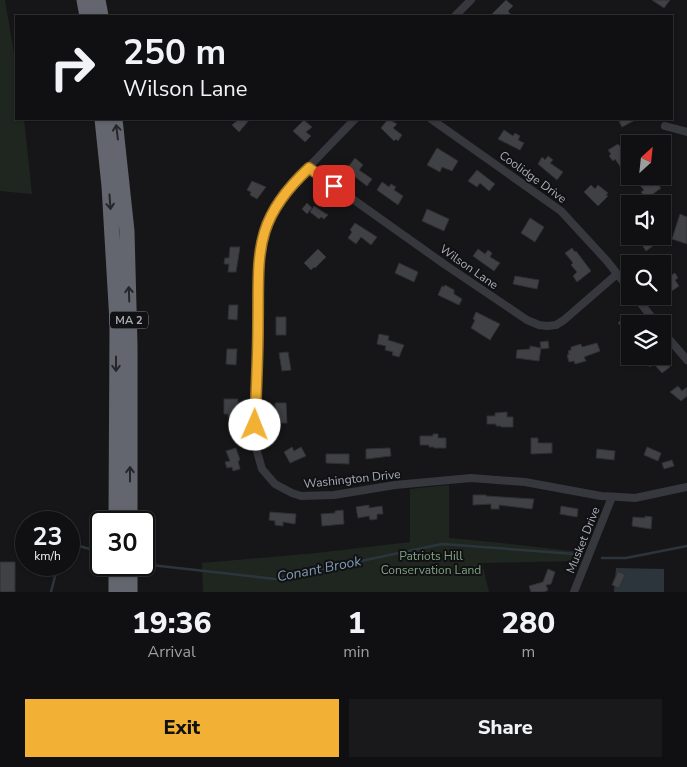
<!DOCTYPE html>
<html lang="en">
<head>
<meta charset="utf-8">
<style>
  :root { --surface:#101012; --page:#19191b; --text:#f1f3f6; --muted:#9c9d9f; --line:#303032; --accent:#f2b134 }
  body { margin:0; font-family:"Nunito Sans",sans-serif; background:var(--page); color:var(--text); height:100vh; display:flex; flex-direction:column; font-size:19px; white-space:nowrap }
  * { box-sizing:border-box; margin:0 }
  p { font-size:16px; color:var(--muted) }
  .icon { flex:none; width:28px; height:28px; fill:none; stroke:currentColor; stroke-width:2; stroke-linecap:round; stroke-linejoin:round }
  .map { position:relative; height:592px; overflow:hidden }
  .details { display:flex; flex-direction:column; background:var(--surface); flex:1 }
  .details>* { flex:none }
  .banner { position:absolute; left:15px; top:15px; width:658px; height:105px; border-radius:0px; box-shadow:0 1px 4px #0004,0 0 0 1px var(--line); background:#101012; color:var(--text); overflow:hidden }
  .needle { width:32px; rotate:27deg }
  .controls { position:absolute; left:621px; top:135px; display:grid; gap:10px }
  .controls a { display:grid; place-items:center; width:50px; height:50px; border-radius:0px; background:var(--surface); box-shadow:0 1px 4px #0004,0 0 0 1px var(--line); font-size:25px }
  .speed { position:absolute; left:15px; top:511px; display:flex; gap:10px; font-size:25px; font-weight:700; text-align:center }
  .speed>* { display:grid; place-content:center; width:65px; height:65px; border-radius:50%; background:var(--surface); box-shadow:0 1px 4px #0004,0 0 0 1px var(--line); line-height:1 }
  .speed small { font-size:12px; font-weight:400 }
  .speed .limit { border:2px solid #111; border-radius:8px; background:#fff; color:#111 }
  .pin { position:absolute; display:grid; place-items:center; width:42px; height:42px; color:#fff; margin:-21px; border-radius:10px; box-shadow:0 2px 8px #0006 }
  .me { position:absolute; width:55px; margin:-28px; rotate:1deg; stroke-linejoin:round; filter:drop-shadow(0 0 4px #0008) }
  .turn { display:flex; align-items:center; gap:18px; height:105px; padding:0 25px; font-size:22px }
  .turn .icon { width:65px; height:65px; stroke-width:2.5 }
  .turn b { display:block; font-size:35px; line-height:42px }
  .eta { display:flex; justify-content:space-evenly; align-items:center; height:85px; text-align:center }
  .eta b { font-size:30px; font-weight:800; line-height:35px }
  .action { display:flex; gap:10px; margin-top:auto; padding:10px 25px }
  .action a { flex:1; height:58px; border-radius:0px; background:var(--accent); color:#111; font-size:20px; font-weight:800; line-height:58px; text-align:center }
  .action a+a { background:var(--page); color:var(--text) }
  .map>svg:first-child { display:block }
  .green { fill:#1e261f }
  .water { fill:#2c353c }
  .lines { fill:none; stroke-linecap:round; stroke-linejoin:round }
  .stream { stroke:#2c353c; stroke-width:2.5 }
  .building { fill:#404145; stroke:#303034 }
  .street { stroke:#37383d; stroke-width:8 }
  .highway { stroke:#63666e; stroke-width:15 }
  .oneway { stroke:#26262a }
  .route-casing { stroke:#9d7322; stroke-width:12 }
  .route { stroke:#f2b134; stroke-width:9 }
  .labels { text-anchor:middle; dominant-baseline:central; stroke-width:4; stroke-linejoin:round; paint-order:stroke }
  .shield { fill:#111113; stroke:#7b7e86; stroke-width:1 }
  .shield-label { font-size:11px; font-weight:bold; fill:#a8adb8 }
  .street-label { font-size:12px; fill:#a8adb8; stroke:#111113 }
  .park-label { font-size:12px; fill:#7fa381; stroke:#111113 }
  .water-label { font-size:14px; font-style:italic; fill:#7f9bb3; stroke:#111113 }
</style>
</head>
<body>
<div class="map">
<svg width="687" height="592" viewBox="0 0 687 592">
  <rect width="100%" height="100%" fill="#161618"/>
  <path class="green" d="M0,0H5L16,65V119H24L32,194L0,191Z
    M449,485V538L493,542L581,552L577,561L482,563L489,592H203L202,563L316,553L410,542V489Z"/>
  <path class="water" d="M616,568L664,569V592H614Z"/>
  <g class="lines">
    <path class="stream" d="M69,543L93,550
      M602,558H626L687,546
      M151,565L275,579L442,544L575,554
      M51,592L58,565"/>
  </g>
  <path class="building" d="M506,0L513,6L508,11L512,16H490Z
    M652,0H670L664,8Z
    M239,119H250L239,132L232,125Z
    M388,119L397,124L393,128L402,135L398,141L396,139L394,141L381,128Z
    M618,119H637L622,127Z
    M304,120L312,127L306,132L311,136L305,142L293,131Z
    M504,130L513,136L515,133L520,136L518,140L524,143L520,150L498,139Z
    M618,144L630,158V168L624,172L615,159L613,161L609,156L611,154L608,150Z
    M437,148L458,161L452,171L442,167L440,172L427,165Z
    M548,156L553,160L550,163L563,172L557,180L538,164L542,157L545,160Z
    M355,158L363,165L359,170L372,179L367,186L346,170Z
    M477,170L495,184L489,191L480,183L477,187L468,181Z
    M641,176L651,178L661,188L646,199L641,192L644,190L636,181Z
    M252,181L266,187L257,199L250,195L251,192L247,190Z
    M382,182L389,187L391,184L396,187L394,190L403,196L398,205L377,190Z
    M591,185L595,189L598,185L608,193L606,195L608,196L598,206L584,192Z
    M307,203L312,208L307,214L302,209Z
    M314,206L328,215L324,219L321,217L319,219L310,212Z
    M427,209L449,219L444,231L422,221Z
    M680,214L687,217V244L672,239Z
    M530,218L544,227L535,242L521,233Z
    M355,223L377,237L371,245L361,237L356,244L348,238L352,232L350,230Z
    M636,236H647L654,245L646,251Z
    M230,247H240L236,272H228L229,264H224L225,258H229Z
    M572,248L575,252L576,251L591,271L577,282L573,276L577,272L571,265L573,263L565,253Z
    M318,249L326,257L315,268L314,267L311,270L304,263Z
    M478,249L485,254L488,250L492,253L490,257L500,263L494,271L473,256Z
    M399,263L418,272L414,282L395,273Z
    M662,266L670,276L675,273L678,278L675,280L679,286L669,293L662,284Z
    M515,276L539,280L537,289L513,284Z
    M445,285L454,290V294L462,299L459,305L438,295L442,286L444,287Z
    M229,305H238L237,320L228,319Z
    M476,312L500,324L490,340L471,328L475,320L473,319Z
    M626,315L634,324H630V335L618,323Z
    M276,317H286V335H276Z
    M379,334L389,336L388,340L404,345L399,357L392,355L393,352L385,350L386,346L377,344Z
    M548,341L549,348L541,349L540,342Z
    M597,343L600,351L584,357L586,361L575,364L574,361L569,362L567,355L569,354L568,351L571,350V347L581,344L582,347Z
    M530,346L541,348L539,361L516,358L517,350L530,349Z
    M227,349H237L236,365L226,364Z
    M288,352L291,370L282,371L279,353Z
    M647,356H661L670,367L662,373L654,364L650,367L646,362L649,359Z
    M678,386L682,391L687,387V396L681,401L670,392Z
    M224,399H238V412H236V417H228V414H224Z
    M275,403H286L287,423H276Z
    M507,412V417H513V427H501V426H496V424H487V416H495V413Z
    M433,434H438V438H446V448H434V447H429V445H420V436H433Z
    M531,438H538V443H552V453L531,454Z
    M292,447L294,451L301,447L306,456L290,463L284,452Z
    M647,447L661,453L658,461L644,455Z
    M236,448L240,460L238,461L240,469L233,471L232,467L227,468L225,462L230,461L226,451Z
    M390,448L391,456L366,459V449Z
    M597,449L615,451L614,460L596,458Z
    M326,454H349V464L326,463Z
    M672,460L674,466L664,469L662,463Z
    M473,495H486V496L534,499L532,509L499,505V509H491V504L473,505Z
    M369,505V508L382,506L383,514H377V519L370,520L369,516L358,518L356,507Z
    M561,506L578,509L577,517L560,514Z
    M343,510L344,524L322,526L321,514L335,513V511Z
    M270,512L296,514L295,524L283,522V526L275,525V521L269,520Z
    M645,516L652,517L651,529L632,526L633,517L645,518Z
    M0,562H15V592H0Z
    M548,569L555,572L551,584L546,585L548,590L544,592H531L529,586L543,582Z
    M618,571L625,575L619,588L612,585Z"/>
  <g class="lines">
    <path class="street" d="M455,16L471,0
      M355,119L295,181L277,205L263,234L258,266L255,438L256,448L262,469L275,484L292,493L301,496L334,495L395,485L471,478L525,482L601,496L620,497L635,498L687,487
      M431,119L561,211L607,261L630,290
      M665,126L687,132
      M309,168L444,264L527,320L539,325L547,326L556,325L564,320L617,274
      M635,296L657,324
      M662,331L687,360
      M574,592L612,497"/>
    <path class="highway" d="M84,0L87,16
      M98,0L101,16
      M102,119L109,186L117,322L116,522
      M115,119L127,231L130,345V522
      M116,565V592
      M130,592V565"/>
  </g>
  <defs><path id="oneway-shaft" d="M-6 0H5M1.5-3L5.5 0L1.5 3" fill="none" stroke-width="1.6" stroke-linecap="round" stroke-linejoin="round" transform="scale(1.25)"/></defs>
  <g class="oneway">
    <use href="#oneway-shaft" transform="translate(117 132) rotate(-97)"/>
    <use href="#oneway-shaft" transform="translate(110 202) rotate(86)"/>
    <use href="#oneway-shaft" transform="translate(129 294) rotate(-92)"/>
    <use href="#oneway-shaft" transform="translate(116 364) rotate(90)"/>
    <use href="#oneway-shaft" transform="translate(130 474) rotate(-90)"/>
  </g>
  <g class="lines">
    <g class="route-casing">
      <path id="route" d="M255,425C256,392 258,358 258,325C259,254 252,221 309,168L334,186"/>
    </g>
    <use href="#route" class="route"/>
  </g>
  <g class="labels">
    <rect class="shield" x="110" y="311.5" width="38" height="17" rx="4"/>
    <g class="shield-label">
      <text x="129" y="320">MA 2</text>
    </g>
    <g class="street-label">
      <text transform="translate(533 177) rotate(36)">Coolidge Drive</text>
      <text transform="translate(469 267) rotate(35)">Wilson Lane</text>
      <text transform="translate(352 479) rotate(-6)">Washington Drive</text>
      <text transform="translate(583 540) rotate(-68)">Musket Drive</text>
    </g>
    <g class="park-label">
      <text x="431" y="556">Patriots Hill<tspan x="431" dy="14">Conservation Land</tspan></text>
    </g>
    <g class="water-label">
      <text transform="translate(319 569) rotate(-11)">Conant Brook</text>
    </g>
  </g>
</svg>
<div class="controls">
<a><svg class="needle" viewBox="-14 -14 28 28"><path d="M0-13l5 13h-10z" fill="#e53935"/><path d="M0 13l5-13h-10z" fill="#9c9d9f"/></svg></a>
<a><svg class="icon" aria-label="sound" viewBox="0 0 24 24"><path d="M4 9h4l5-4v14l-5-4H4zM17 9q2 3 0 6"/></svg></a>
<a><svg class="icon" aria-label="search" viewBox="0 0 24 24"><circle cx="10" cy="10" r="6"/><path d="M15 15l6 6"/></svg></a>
<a><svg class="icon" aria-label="layers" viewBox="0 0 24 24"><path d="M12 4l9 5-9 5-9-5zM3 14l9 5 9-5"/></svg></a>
</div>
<div class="speed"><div>23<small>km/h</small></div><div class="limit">30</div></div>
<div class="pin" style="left:334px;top:186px;background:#d93025"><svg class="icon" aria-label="arrive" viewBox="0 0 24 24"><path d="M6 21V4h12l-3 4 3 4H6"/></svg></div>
<svg class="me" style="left:255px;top:425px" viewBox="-20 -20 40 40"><circle r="19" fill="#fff"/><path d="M0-13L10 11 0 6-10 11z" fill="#f2b134"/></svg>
<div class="banner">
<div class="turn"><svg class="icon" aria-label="right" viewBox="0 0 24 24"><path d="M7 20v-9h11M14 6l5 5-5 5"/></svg><div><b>250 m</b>Wilson Lane</div></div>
</div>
</div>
<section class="details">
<div class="eta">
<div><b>19:36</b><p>Arrival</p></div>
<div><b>1</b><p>min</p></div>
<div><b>280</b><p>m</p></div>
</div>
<div class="action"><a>Exit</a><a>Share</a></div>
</section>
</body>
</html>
